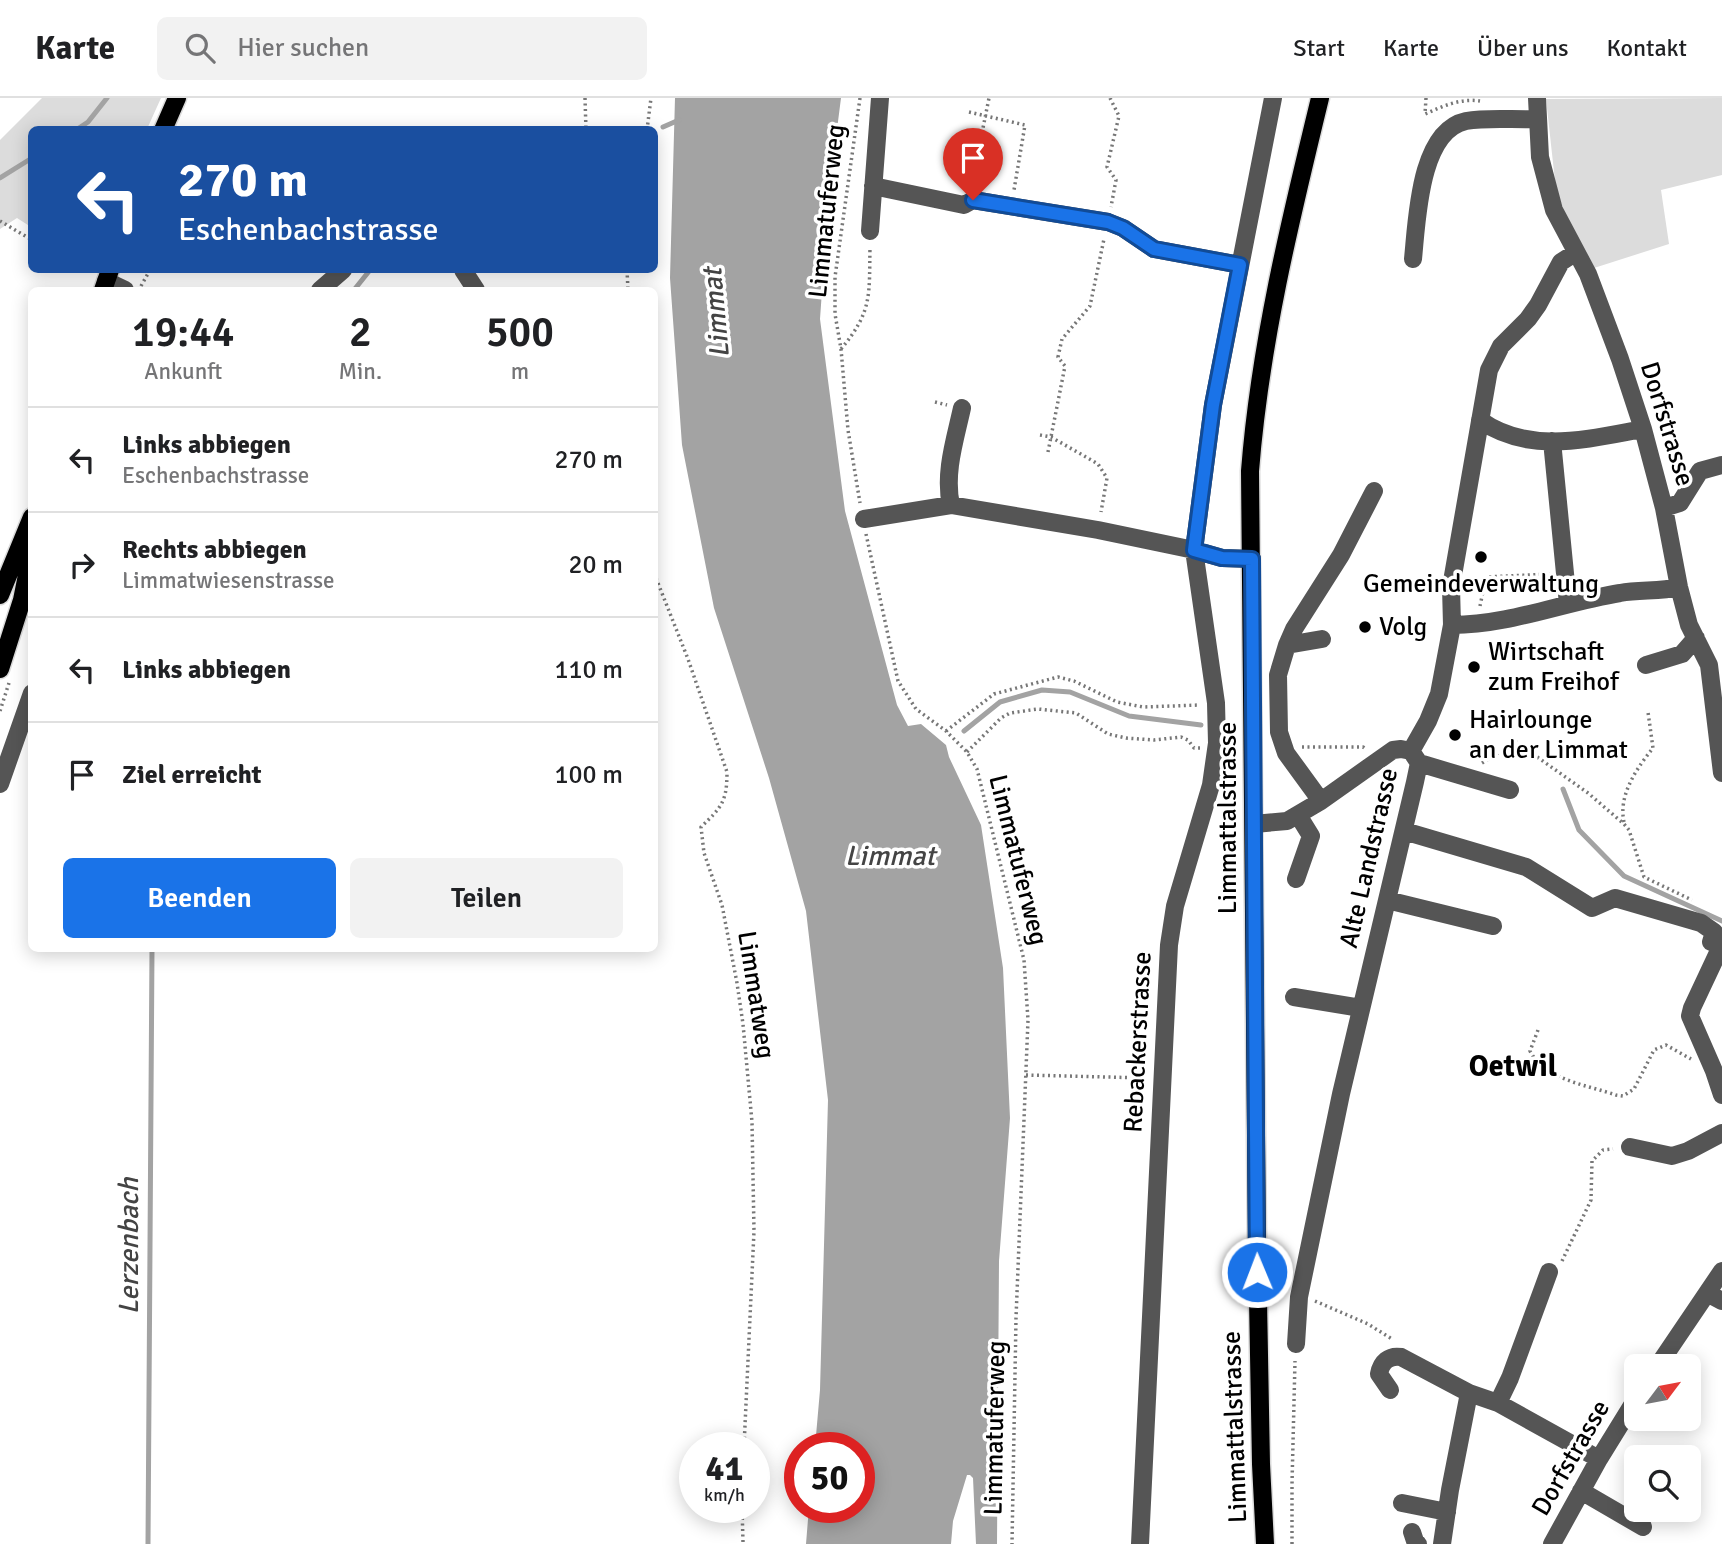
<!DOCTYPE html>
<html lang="de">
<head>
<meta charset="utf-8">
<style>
  :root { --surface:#fff; --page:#f2f2f2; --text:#202124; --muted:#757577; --line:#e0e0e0; --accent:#1a73e8 }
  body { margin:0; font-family:Signika,sans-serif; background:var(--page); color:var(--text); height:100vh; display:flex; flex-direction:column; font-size:26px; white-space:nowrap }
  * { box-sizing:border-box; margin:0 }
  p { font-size:23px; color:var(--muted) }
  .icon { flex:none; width:38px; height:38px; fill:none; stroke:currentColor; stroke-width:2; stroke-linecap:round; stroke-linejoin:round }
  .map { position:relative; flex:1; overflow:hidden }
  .details { position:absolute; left:28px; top:189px; width:630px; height:665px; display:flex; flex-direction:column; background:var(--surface); border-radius:10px; box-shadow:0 4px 18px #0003 }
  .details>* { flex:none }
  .guide { position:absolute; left:28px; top:28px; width:630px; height:147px; border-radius:10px; box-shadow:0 4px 18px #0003; background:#1a4fa0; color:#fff; overflow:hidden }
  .needle { width:46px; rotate:58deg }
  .tools { position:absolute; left:1624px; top:1256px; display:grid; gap:14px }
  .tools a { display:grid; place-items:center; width:77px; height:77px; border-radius:10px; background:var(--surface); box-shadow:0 4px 18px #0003; font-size:35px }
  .speed { position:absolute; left:679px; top:1334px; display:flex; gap:14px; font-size:35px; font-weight:700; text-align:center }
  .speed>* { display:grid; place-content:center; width:91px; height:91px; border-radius:50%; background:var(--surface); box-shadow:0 4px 18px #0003; line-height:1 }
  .speed small { font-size:18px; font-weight:400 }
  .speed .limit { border:10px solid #d22; background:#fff; color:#111 }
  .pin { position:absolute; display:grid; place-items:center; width:60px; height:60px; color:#fff; margin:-72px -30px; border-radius:50% 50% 50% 0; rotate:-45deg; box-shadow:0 0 7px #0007 }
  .pin .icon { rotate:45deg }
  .me { position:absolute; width:77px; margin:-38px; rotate:359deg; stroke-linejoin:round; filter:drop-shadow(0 0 5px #0008) }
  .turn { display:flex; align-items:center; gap:24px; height:147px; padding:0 35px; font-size:32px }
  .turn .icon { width:91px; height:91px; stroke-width:2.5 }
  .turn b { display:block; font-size:49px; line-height:60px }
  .eta { display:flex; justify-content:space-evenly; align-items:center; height:119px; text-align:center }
  .eta b { font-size:42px; font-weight:600; line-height:49px }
  .button { display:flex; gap:14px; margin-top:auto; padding:14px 35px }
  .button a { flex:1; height:80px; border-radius:10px; background:var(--accent); color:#fff; font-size:28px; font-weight:600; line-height:80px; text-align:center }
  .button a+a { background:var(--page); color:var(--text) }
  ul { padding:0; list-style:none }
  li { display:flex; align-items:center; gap:21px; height:105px; padding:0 35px; border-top:2px solid var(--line) }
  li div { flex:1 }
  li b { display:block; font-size:26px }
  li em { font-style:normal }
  header { display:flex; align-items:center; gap:42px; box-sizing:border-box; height:98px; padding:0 35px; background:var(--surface); border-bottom:2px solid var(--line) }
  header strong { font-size:33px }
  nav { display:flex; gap:38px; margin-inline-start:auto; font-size:24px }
  .search { width:490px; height:63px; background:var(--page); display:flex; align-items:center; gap:18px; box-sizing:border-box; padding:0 24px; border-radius:10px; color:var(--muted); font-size:26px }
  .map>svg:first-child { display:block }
  .green { fill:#dcdcdc }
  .water { fill:#a3a3a3 }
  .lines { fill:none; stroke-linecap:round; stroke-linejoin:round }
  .stream { stroke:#a3a3a3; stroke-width:5 }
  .major-casing { stroke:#dbdbdb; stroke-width:21 }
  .path { stroke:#777; stroke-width:3.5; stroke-dasharray:2 3.5; stroke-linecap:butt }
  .minor { stroke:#555; stroke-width:18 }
  .major { stroke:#000; stroke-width:18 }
  .route-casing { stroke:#114b97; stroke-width:18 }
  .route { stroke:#1a73e8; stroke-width:12 }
  .poi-dot { fill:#000; stroke:#fff; stroke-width:2.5 }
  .labels { text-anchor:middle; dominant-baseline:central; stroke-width:7; stroke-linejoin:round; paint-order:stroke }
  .street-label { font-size:26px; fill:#000; stroke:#fff }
  .poi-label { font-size:26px; fill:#000; stroke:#fff; text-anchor:start }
  .water-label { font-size:28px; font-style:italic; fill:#444; stroke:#fff }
  .quarter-label { font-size:30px; font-weight:bold; fill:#000; stroke:#fff }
</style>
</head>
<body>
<header>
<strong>Karte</strong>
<div class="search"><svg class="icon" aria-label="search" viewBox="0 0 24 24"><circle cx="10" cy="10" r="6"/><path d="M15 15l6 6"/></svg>Hier suchen</div>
<nav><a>Start</a><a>Karte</a><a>Über uns</a><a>Kontakt</a></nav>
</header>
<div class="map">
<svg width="1722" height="1446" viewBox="0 0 1722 1446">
  <rect width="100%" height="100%" fill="#fff"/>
  <path class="green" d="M42,0H161L147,31L32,32L31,129L17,120L0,131V42Z
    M1722,0V77L1661,92L1669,146L1594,170L1571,130L1556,92L1546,1Z"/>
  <path class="water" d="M675,0H841L829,94L820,221L845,413L897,607L908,628L921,626L946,647L949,659L981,727L1003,870L1010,1020L999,1163L997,1446H976L973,1380L970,1377H967L953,1423L951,1446H806L809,1409H859V1349H815L820,1292L828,1002L806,813L769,680L714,510L682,347L670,180Z"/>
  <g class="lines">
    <path class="stream" d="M663,29L679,22
      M76,32L88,24L107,0
      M0,80L32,60
      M354,192L370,172
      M964,633L1000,604L1042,592L1070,594L1129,618L1201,627
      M1563,691L1579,732L1624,778L1722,823
      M148,1446L152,850"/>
    <g class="major-casing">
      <path id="major" d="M163,32L177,0
        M103,192L110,172
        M0,497L32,419
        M0,571L22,502L32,452
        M1265,1446L1261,1366L1257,1147L1250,373C1260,246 1290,123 1320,0"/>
    </g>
    <path class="path" d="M585,0L586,32
      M860,0L835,179V216L841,251L848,332L860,405
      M1110,0L1119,18L1107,69L1116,82L1111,109
      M1426,0L1425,16C1443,8 1461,0 1480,3
      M969,14L1025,27L1014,92
      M647,32L651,0
      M982,35L989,0
      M0,123L32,142
      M627,172L628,192
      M141,188L150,172
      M841,251C873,213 869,196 870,149
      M935,304L947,307
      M1040,337L1051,339L1098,366L1107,380L1101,414
      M1048,354L1065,268L1058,259L1062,241L1090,208L1104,141
      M866,436L898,583L916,611L946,633L967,654L977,671L1024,862L1028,922L1016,1220L1012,1446
      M654,475L688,561L727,674C727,703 722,709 701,729L704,755L722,807L737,885L743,926L752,1024L754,1133L744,1349
      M1480,508L1486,479L1550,476
      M0,613L9,585
      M946,633L994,596L1058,579L1074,583L1117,604L1143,609L1200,607
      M1302,649H1363L1367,652
      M967,654L1001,620L1010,615L1038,611L1076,615L1108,636L1126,640L1154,642L1181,639L1188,642L1194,650H1200
      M1482,665L1516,644L1588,695L1624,726L1629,732L1644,779L1692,802
      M1230,685L1231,698L1236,703
      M1624,724C1618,697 1637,670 1653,650L1648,614
      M1538,932L1530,953C1545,982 1587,987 1616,997L1623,998L1634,991L1654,952L1666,947L1691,961
      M1026,977L1146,980
      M1562,1163L1591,1102L1592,1063L1603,1052L1613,1051
      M1315,1203L1368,1226L1392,1241
      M742,1409L743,1444L745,1446
      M1292,1446V1386L1295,1263"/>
    <path class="minor" d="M1537,0L1540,59L1554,112L1588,176L1620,261L1643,331L1664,410L1679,489L1689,527L1709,567L1722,675
      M873,88L964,107L973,102L1108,124L1123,130L1154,151L1240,167
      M870,133L880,0
      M1413,161C1417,123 1419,33 1466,23C1488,19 1514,22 1537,21
      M463,172L476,192
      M106,183L125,192
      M320,192L343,172
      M1480,322C1529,357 1588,341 1643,331
      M1552,343L1568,506
      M951,407C944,375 955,342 962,310
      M1664,410L1680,405L1700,373L1722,367
      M864,421L951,407L1098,432L1194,452L1222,460L1252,461
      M1452,527C1509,527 1564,504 1620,495C1640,491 1659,494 1679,489
      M1287,547L1322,541
      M1646,567L1682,556L1696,540
      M1411,653L1428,623L1439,596L1452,527L1451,489L1489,272L1501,248L1528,221L1538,207L1561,164L1575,155
      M1419,665L1510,692
      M0,686L32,595
      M1321,703L1286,655L1279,634L1278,577L1287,547L1294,531L1341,457L1374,393
      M1254,726L1287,723L1321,703L1393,652L1401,651L1411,653
      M1404,733L1526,769L1592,810L1615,800L1701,825L1714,834L1711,844
      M1296,781L1311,738L1298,717
      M1387,802L1493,828
      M1722,846L1692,910L1690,918L1714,973L1722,997
      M1294,899L1361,910
      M1630,1049L1672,1058L1688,1053L1722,1035
      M1707,1195L1722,1203
      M1296,1246L1299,1199L1341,996L1415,684L1419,665L1411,653
      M1657,1269L1722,1173
      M1390,1292L1379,1276C1381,1264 1389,1257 1401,1259L1469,1295L1498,1305L1599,1361
      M1498,1305L1510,1280L1549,1174
      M1581,1393L1643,1429
      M1402,1405L1447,1414
      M1412,1434L1415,1443L1418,1446
      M1140,1446L1169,847L1175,808L1211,687L1217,645L1216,605L1194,452L1213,307L1273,0
      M1442,1446L1450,1392L1469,1295
      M1552,1446L1599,1361L1636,1301"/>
    <use href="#major" class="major"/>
  </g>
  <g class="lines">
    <g class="route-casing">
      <path id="route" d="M973,102L1108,124L1123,130L1154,151L1240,167L1213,307L1194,452L1222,460L1252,461L1257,1174"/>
    </g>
    <use href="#route" class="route"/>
  </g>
  <g class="poi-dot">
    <circle cx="1481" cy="459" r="7"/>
    <circle cx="1365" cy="529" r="7"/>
    <circle cx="1474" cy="569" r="7"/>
    <circle cx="1455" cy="637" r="7"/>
  </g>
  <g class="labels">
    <g class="street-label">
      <text transform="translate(827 113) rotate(-84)">Limmatuferweg</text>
      <text transform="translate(1667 326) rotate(73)">Dorfstrasse</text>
      <text transform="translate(1228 720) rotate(-90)">Limmattalstrasse</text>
      <text transform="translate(1369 760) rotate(-77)">Alte Landstrasse</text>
      <text transform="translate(1018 762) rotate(76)">Limmatuferweg</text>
      <text transform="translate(756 897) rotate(81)">Limmatweg</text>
      <text transform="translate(1138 944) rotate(-87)">Rebackerstrasse</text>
      <text transform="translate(1235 1329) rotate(-92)">Limmattalstrasse</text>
      <text transform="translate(995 1330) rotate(-89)">Limmatuferweg</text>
      <text transform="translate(1571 1360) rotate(-60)">Dorfstrasse</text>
    </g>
    <g class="poi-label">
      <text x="1481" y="486" text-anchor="middle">Gemeindeverwaltung</text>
      <text x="1379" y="529">Volg</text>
      <text x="1488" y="554">Wirtschaft<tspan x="1488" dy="30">zum Freihof</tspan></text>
      <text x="1469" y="622">Hairlounge<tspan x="1469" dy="30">an der Limmat</tspan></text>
    </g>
    <g class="water-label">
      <text transform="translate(716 215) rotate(-95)">Limmat</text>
      <text x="890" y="758">Limmat</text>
      <text transform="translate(129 1148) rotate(-90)">Lerzenbach</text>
    </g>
    <g class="quarter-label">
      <text x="1513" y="968">Oetwil</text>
    </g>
  </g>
</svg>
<div class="tools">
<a><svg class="needle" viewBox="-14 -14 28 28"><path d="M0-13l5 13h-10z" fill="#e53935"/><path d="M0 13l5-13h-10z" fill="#757577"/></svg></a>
<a><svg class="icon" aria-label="search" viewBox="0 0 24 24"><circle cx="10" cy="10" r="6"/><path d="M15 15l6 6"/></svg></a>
</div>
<div class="speed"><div>41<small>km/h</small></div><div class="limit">50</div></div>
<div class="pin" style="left:973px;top:102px;background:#d93025"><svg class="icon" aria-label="arrive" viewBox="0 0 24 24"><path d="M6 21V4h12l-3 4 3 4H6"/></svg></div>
<svg class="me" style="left:1257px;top:1174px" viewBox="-20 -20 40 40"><circle r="17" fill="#1a73e8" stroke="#fff" stroke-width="3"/><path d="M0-11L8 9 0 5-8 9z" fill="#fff"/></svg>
<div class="guide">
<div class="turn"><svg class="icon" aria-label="left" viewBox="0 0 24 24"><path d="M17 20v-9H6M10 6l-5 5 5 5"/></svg><div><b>270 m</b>Eschenbachstrasse</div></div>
</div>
<section class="details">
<div class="eta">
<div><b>19:44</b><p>Ankunft</p></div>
<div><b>2</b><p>Min.</p></div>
<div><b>500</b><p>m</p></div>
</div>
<ul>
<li><svg class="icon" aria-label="left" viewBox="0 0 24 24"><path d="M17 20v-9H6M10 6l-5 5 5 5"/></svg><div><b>Links abbiegen</b><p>Eschenbachstrasse</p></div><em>270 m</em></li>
<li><svg class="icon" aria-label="right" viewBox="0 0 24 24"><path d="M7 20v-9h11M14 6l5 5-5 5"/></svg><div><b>Rechts abbiegen</b><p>Limmatwiesenstrasse</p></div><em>20 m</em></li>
<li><svg class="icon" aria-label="left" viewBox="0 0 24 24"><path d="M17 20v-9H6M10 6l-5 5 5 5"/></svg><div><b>Links abbiegen</b></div><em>110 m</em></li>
<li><svg class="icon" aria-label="arrive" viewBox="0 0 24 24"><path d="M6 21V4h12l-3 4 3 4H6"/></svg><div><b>Ziel erreicht</b></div><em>100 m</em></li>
</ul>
<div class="button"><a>Beenden</a><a>Teilen</a></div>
</section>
</div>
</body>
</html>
